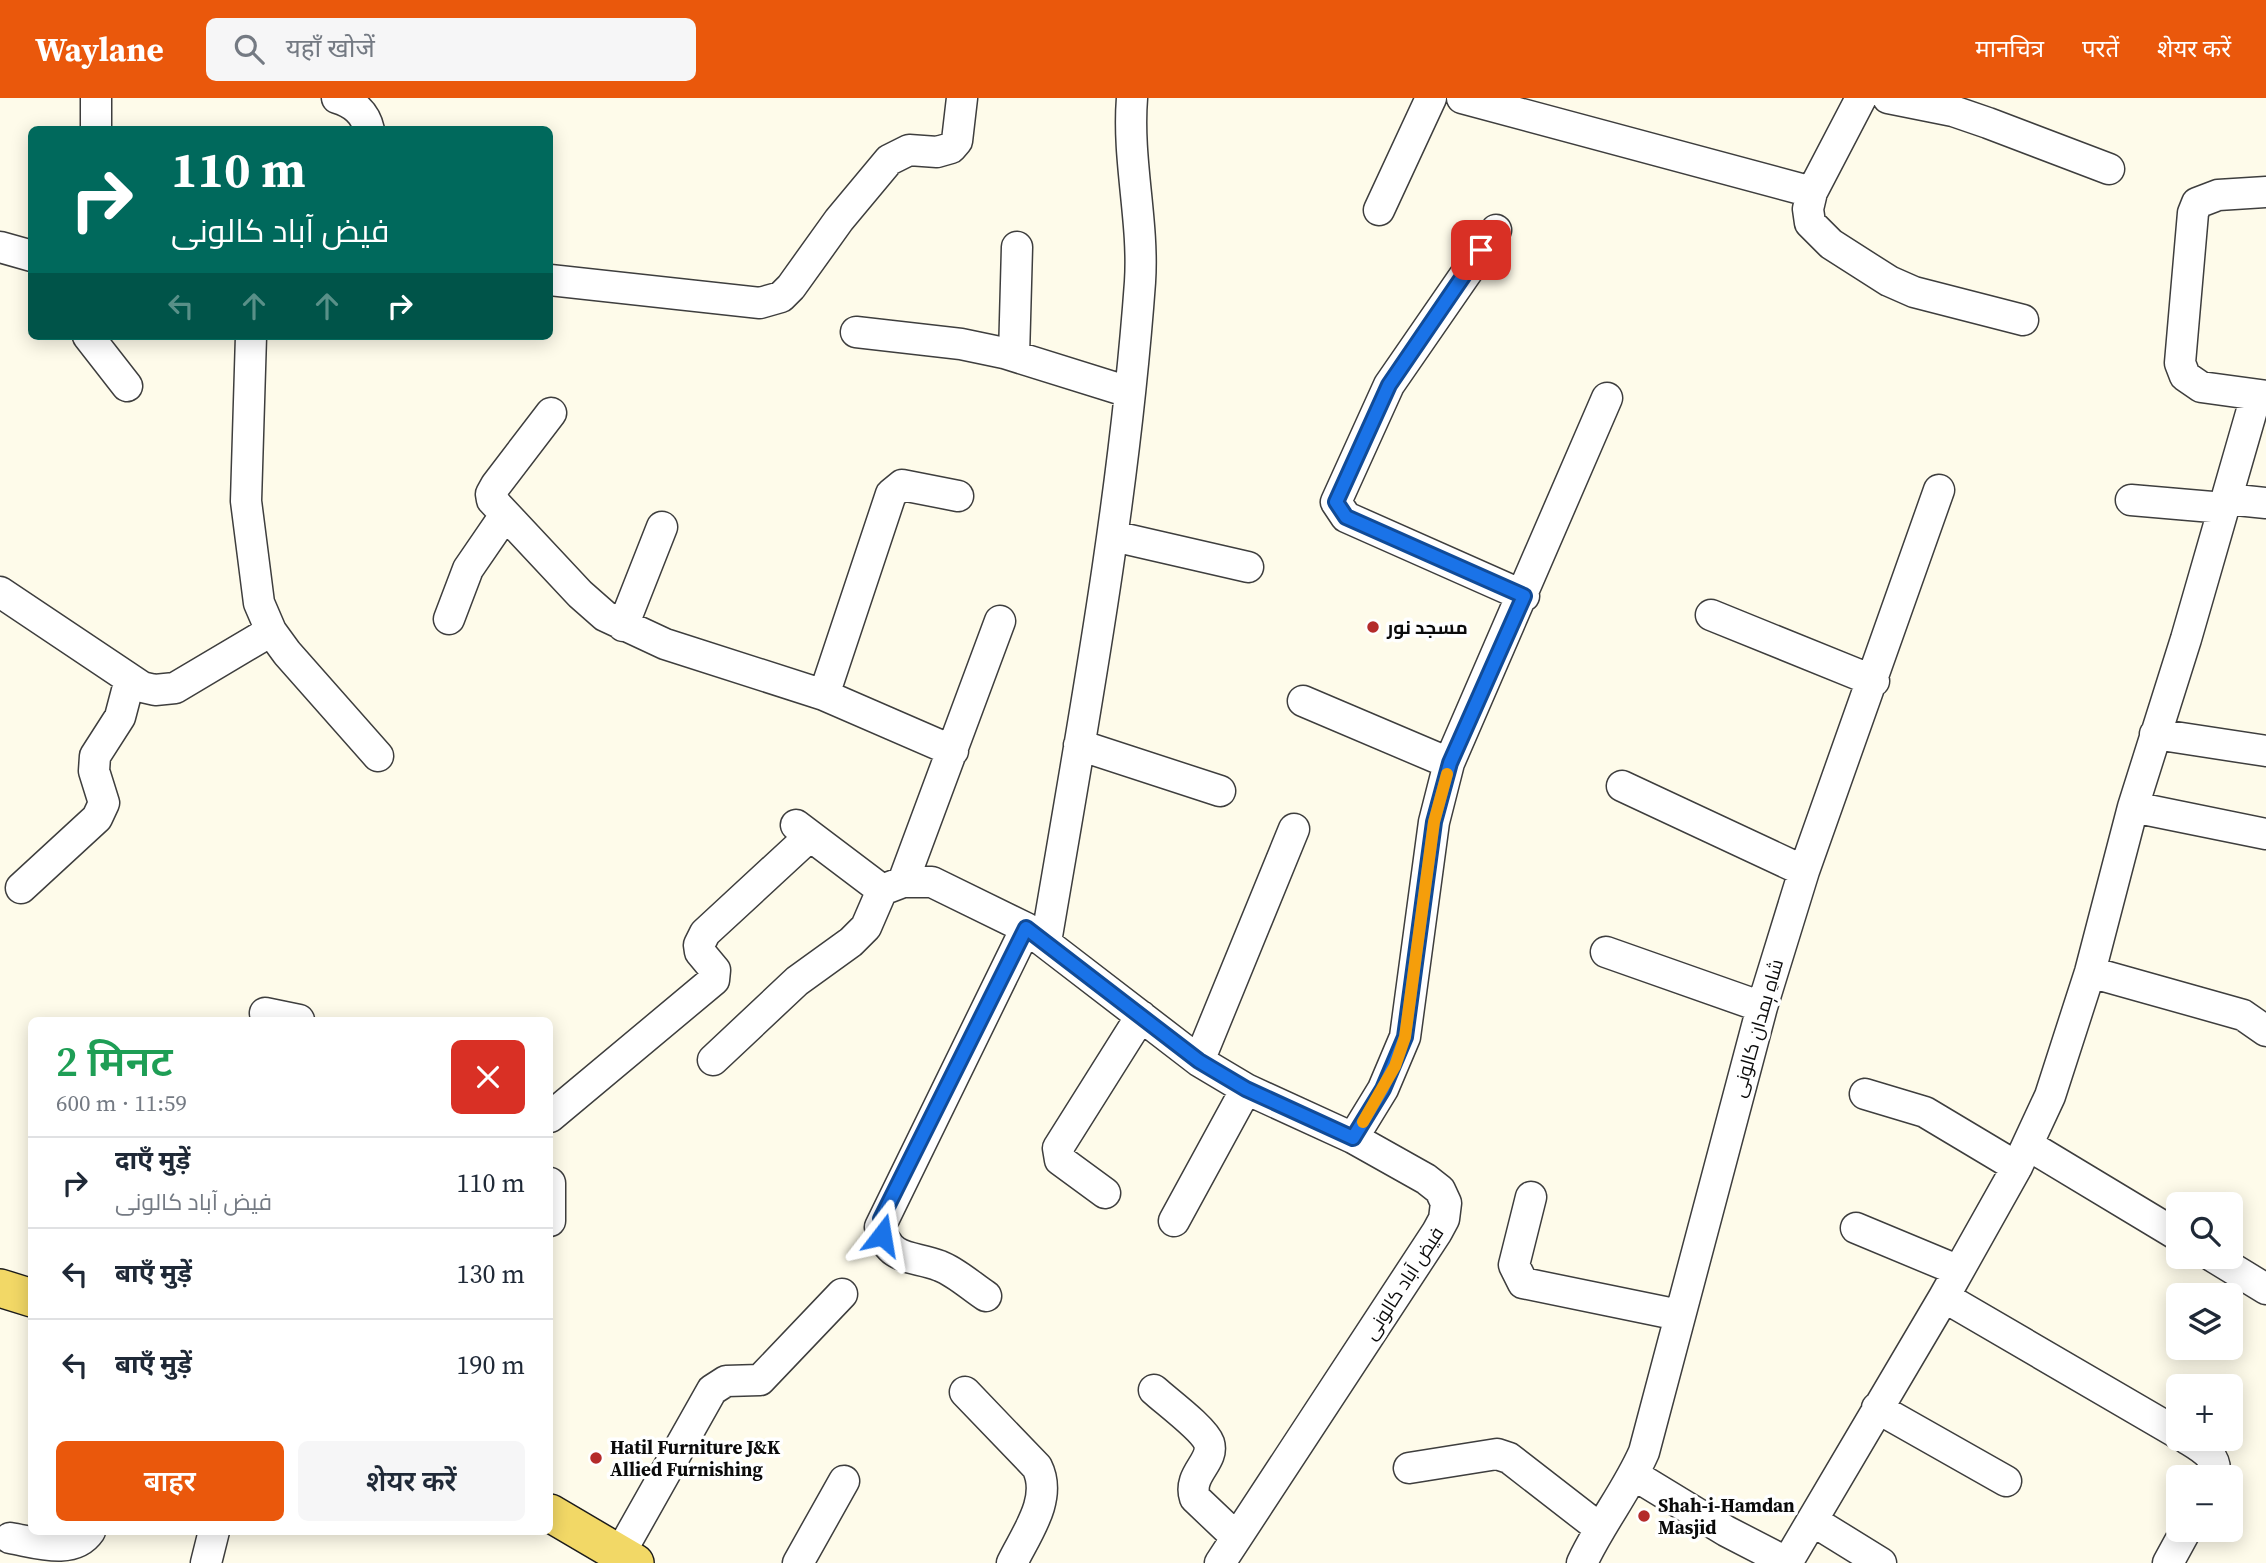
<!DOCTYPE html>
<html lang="hi">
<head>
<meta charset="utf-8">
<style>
  :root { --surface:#fff; --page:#f6f6f7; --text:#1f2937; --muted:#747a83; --line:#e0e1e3; --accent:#ea580c }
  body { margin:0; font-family:"Source Serif 4",Cairo,"Noto Sans Devanagari",serif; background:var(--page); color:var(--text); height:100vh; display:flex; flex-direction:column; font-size:26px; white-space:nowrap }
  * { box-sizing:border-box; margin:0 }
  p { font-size:23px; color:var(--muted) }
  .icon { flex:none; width:38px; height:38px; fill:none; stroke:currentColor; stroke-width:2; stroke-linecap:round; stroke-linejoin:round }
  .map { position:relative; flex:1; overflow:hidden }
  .sheet { position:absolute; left:28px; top:919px; width:525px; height:518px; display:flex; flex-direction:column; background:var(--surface); border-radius:10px; box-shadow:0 4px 18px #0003 }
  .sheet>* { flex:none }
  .banner { position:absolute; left:28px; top:28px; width:525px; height:214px; border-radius:10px; box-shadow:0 4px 18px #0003; background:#00695c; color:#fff; overflow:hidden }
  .buttons { position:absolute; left:2166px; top:1094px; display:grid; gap:14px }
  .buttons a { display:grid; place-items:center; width:77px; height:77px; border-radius:10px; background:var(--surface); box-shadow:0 4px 18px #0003; font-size:35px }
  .pin { position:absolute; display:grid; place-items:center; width:60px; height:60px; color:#fff; margin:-30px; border-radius:14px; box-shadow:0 4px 10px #0006 }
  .me { position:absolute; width:77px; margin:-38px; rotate:14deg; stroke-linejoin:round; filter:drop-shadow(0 0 5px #0008) }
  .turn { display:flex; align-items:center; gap:24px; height:147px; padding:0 28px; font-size:32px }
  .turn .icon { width:91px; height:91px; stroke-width:2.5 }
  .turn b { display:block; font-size:49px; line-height:60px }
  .lanes { display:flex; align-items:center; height:66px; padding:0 28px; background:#0003; justify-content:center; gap:35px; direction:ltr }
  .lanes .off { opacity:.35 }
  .round { display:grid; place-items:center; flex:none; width:74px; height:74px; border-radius:10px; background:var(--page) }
  .summary { display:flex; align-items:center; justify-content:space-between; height:119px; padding:0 28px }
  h1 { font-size:42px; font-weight:600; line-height:52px; color:#1e9e55 }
  .button { display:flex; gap:14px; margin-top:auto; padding:14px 28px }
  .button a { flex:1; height:80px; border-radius:10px; background:var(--accent); color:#fff; font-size:28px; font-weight:600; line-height:80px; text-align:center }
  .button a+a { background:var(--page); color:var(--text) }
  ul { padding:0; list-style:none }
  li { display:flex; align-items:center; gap:21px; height:91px; padding:0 28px; border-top:2px solid var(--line) }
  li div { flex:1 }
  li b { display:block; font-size:26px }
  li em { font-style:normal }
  header { display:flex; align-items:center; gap:42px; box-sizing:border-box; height:98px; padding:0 35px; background:var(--accent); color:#fff }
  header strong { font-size:33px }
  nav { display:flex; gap:38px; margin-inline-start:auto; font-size:24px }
  .search { width:490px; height:63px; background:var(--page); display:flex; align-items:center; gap:18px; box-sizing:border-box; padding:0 24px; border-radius:10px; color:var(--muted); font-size:26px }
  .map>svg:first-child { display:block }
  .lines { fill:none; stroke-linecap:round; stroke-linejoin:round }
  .minor-casing { stroke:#3e3e3e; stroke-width:33 }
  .major-casing { stroke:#1c1c1c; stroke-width:40 }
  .minor { stroke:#fff; stroke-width:30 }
  .major { stroke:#f2d866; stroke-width:37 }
  .route-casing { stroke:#114b97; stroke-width:18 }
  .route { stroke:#1a73e8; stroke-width:12 }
  .slow { stroke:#f59e0b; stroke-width:12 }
  .poi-dot { fill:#b42b2a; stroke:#fff; stroke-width:2.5 }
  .labels { text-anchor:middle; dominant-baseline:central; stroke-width:7; stroke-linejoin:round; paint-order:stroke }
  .poi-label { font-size:19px; font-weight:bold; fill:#0b0b0b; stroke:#fff; text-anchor:start }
  .street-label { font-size:19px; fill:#0b0b0b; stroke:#fff }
</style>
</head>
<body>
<header>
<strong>Waylane</strong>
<div class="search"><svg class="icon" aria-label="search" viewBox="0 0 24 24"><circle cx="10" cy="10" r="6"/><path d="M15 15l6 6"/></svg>यहाँ खोजें</div>
<nav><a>मानचित्र</a><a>परतें</a><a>शेयर करें</a></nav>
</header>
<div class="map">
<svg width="2266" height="1465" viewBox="0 0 2266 1465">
  <rect width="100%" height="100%" fill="#fefbea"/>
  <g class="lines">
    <g class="minor-casing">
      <path id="minor" d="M337,0C353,5 365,14 369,32
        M1462,0L1812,94
        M1861,0L1812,94L1808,111L1810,125L1831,146L1889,183L1914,194L2023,222
        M1888,0L1953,13L1988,25L2109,71
        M96,32V0
        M2266,94L2218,97L2197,105L2193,115L2180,265L2185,278L2201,289L2266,298
        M1379,112L1431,0
        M1496,132L1389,287L1336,404L1346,419L1524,498
        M0,149L32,158
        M550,182L760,205L781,199L791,189L839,122L889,62L909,52L937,54L951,50L957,43L962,0
        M856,234L961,246L1004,255L1129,294
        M88,238L127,288
        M251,238L246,403L259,505L271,533L287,555L378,658
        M1014,258L1017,149
        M551,315L496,387L491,396L492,402L580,496L605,518L665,546L824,597L953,653
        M2227,401L2266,405
        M2131,402L2224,410
        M1113,438L1248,469
        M0,494L142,589L155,592L175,590L271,533
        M1711,517L1874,583
        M449,521L468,471L505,417
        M623,528L662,429
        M824,597L891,396L902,387L958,398
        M1303,603L1449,665
        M2155,636L2266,653
        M1079,647L1220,693
        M1622,688L1804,773
        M2133,709L2266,736
        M796,727L882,792
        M903,784L1000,523
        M21,790L97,720L104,705L94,673L95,658L120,619L130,581
        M882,792L903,784H932L1026,830L1199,963L1246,991L1353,1040L1426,1081L1440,1092L1446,1105L1444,1121L1437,1134L1220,1465
        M1046,844C1083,625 1124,406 1140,184C1144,123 1127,62 1132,0
        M1606,854L1762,909
        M2090,874L2243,917L2266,933
        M265,915L299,922
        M713,962L797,883L851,844L866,829L882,792
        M1199,963L1294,731
        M1865,996L1925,1014L2017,1069
        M550,1019L714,882L715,872L700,854L699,847L705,835L810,738
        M1353,1040L1383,991L1405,939L1434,724L1449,665L1607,300
        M2028,1047L2179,1138
        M550,1085V1123
        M1105,1095L1060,1062L1058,1050L1141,918
        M1531,1099L1514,1167L1523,1185L1679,1217
        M1174,1123L1246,991
        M1856,1130L1957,1172
        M2212,1158L2266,1191
        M986,1198C972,1189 956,1174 940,1168C913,1157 890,1165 880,1129L1026,830
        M1944,1199L2179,1336
        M1154,1292C1166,1303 1204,1331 1209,1345C1215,1364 1187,1376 1195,1400L1236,1439
        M965,1294L1037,1369C1053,1401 1026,1436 1012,1465
        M1877,1310L2006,1383
        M2186,1340C2202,1350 2219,1358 2214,1379
        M1409,1370L1497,1356L1509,1360L1598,1429
        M1634,1377L1726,1433L1788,1465
        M1813,1423L1881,1465
        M10,1440C35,1444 73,1458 90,1433
        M619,1457L712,1292L726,1283L760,1282L842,1196
        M206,1465L214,1433
        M798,1465L844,1383
        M1582,1465C1600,1426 1627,1393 1644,1354L1762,909L1804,773L1939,392
        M1787,1465L1944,1199L2017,1069L2050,998L2090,874L2133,709L2186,541L2256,298
        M2168,1465L2186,1432"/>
    </g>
    <g class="major-casing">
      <path id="major" d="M0,1190L32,1200
        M550,1415L635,1465"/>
    </g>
    <use href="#minor" class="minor"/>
    <use href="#major" class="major"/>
  </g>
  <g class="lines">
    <g class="route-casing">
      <path id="route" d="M882,1137L881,1121L1026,830L1199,963L1246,991L1353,1040L1383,991L1405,939L1434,724L1450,665L1524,498L1346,419L1336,404L1389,287L1481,152"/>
    </g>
    <use href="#route" class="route"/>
    <path class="slow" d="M1363,1024L1395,968L1405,939L1434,724L1447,676"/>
  </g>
  <g class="poi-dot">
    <circle cx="1373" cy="529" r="7"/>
    <circle cx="596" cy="1360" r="7"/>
    <circle cx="1644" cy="1418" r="7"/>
  </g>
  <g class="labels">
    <g class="poi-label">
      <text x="1387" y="529">مسجد نور</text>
      <text x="610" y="1349">Hatil Furniture J&amp;K<tspan x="610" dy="22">Allied Furnishing</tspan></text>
      <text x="1658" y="1407">Shah-i-Hamdan<tspan x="1658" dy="22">Masjid</tspan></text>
    </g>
    <g class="street-label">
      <text transform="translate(1757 930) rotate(-74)">شاہِ ہمدان کالونی</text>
      <text transform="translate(1403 1185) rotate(-57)">فیض آباد کالونی</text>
    </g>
  </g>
</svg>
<div class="buttons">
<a><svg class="icon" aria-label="search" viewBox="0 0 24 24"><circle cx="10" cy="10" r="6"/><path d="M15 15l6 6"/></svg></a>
<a><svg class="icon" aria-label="layers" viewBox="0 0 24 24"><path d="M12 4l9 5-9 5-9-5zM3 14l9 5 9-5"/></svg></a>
<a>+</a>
<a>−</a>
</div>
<div class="pin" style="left:1481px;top:152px;background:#d93025"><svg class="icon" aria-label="arrive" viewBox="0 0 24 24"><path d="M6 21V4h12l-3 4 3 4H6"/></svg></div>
<svg class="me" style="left:882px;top:1137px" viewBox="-20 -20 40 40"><path d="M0-17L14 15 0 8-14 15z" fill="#1a73e8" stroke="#fff" stroke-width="4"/></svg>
<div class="banner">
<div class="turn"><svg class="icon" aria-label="right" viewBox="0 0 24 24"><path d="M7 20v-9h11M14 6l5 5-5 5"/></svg><div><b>110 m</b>فیض آباد کالونی</div></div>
<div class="lanes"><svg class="icon off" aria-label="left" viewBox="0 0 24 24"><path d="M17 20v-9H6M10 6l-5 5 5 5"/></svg><svg class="icon off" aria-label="ahead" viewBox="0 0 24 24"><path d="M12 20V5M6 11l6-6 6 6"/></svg><svg class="icon off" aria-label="ahead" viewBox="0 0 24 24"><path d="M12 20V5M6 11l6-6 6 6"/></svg><svg class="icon" aria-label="right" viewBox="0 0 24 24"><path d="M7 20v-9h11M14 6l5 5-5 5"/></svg></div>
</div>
<section class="sheet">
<div class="summary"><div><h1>2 मिनट</h1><p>600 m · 11:59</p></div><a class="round" style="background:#d93025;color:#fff"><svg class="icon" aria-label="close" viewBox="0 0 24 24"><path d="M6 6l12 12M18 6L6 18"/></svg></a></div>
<ul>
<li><svg class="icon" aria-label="right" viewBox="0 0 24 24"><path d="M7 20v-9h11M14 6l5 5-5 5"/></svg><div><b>दाएँ मुड़ें</b><p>فیض آباد کالونی</p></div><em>110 m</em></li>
<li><svg class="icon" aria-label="left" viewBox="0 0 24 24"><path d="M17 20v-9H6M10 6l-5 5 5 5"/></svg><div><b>बाएँ मुड़ें</b></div><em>130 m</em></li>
<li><svg class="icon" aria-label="left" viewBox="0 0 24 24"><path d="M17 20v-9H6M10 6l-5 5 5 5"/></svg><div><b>बाएँ मुड़ें</b></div><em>190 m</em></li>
</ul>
<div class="button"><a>बाहर</a><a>शेयर करें</a></div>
</section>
</div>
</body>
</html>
